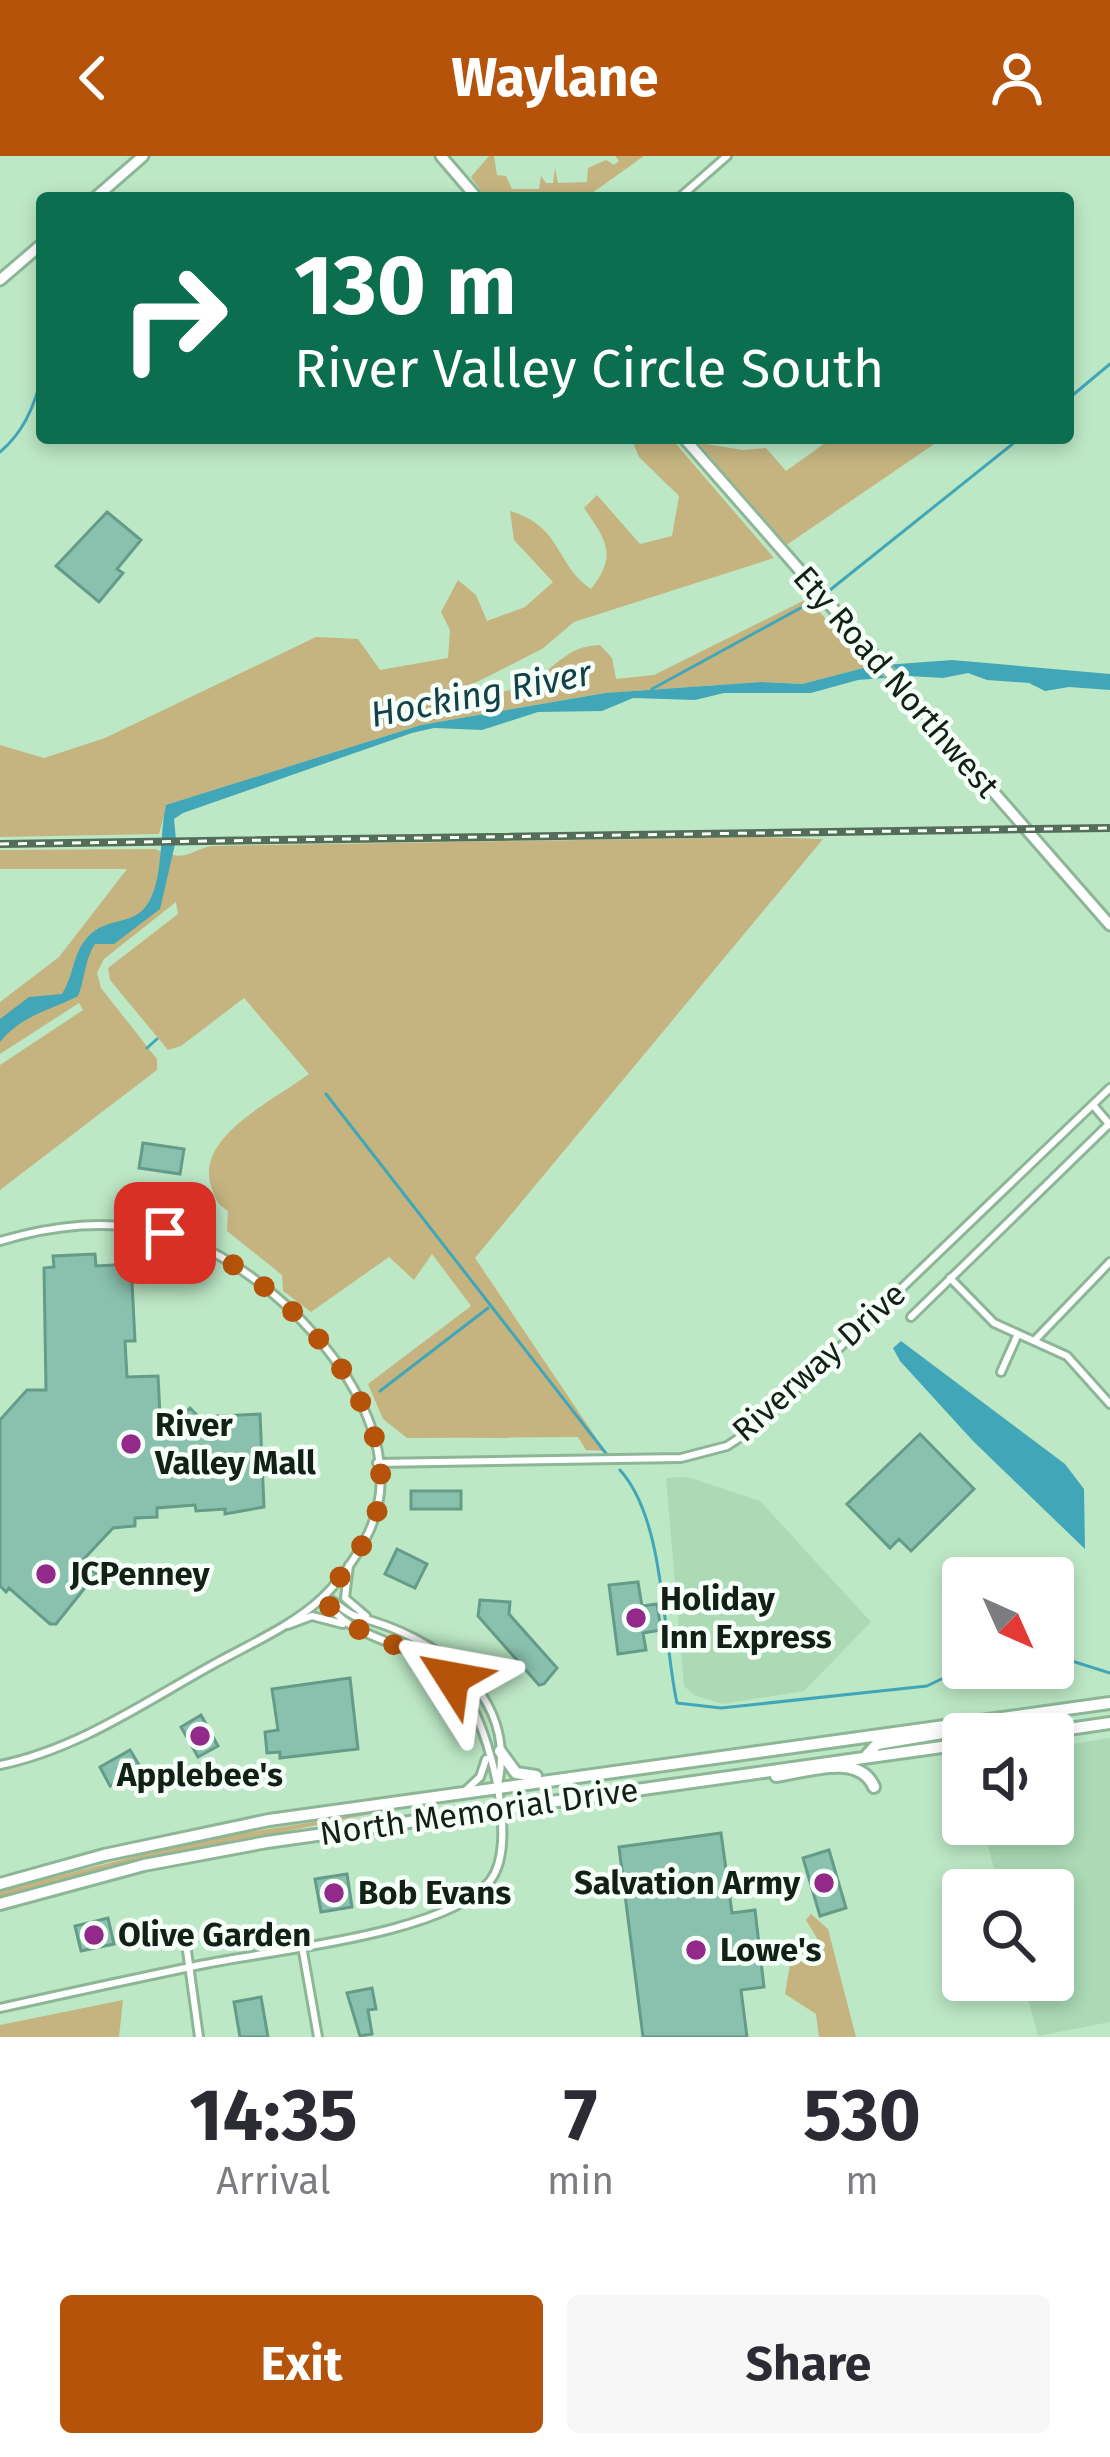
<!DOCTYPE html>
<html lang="en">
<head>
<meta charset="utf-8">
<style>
  :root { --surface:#fff; --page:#f7f7f7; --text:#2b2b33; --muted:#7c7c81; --accent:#b45309 }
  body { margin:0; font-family:"Fira Sans",sans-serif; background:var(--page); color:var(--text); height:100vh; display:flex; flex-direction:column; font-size:45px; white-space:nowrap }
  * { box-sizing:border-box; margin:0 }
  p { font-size:39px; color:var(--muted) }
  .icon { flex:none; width:66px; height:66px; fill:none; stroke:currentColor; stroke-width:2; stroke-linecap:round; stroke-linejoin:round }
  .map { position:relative; height:1881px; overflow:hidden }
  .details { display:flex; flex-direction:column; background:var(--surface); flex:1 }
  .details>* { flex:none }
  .guide { position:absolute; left:36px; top:36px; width:1038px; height:252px; border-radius:12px; box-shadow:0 6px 18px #0003; background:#0b6e4f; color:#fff; overflow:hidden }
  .needle { width:78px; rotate:135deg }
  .tools { position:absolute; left:942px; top:1401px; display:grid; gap:24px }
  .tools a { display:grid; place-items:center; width:132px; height:132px; border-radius:12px; background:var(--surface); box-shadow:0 6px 18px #0003; font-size:60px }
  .pin { position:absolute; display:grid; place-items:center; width:102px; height:102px; color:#fff; margin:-51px; border-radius:24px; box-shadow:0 6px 18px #0006 }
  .me { position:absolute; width:132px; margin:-66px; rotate:304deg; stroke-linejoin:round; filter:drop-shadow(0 0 9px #0008) }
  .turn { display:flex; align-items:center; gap:42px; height:252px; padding:0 60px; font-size:54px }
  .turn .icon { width:156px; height:156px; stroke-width:2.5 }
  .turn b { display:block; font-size:84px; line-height:102px }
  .eta { display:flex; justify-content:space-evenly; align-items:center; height:204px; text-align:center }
  .eta b { font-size:72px; font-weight:700; line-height:84px }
  .action { display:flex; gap:24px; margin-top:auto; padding:24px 60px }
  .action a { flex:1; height:138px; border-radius:12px; background:var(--accent); color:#fff; font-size:48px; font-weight:700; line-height:138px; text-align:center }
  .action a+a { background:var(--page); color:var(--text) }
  header { display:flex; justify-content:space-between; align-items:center; height:156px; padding:0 60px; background:var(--accent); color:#fff; font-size:54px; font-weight:700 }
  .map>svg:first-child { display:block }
  .built { fill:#abdab5 }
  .green { fill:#c5b480 }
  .water { fill:#41a6b8 }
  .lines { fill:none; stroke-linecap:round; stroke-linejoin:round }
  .stream { stroke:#41a6b8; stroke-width:3 }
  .building { fill:#8ac1ae; stroke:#659b89; stroke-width:3 }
  .street-casing { stroke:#8db697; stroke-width:12 }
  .secondary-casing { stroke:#8db697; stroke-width:15 }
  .primary-casing { stroke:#8db697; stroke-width:16 }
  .street { stroke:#fff; stroke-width:6 }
  .secondary { stroke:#fff; stroke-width:9 }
  .primary { stroke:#fff; stroke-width:10 }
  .rail-casing { stroke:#536d58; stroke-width:8 }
  .rail { stroke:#f6fff8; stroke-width:3; stroke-dasharray:9; stroke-linecap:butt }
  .route { stroke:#b45309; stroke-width:21; stroke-dasharray:0 37.8 }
  .poi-dot { fill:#94298c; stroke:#f6fff8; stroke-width:4.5 }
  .labels { text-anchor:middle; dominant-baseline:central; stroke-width:9; stroke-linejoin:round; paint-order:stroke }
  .street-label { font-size:33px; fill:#112115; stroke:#f6fff8 }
  .poi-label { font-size:33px; font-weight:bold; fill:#112115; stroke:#f6fff8; text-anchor:start }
  .water-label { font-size:36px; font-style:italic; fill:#134149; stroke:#f6fff8 }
</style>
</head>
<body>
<header><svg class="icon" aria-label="back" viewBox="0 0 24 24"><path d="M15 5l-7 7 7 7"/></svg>Waylane<svg class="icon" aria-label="person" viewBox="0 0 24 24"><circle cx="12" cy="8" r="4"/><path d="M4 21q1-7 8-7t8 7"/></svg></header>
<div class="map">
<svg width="1110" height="1881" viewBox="0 0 1110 1881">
  <rect width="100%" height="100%" fill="#bde8c6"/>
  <path class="built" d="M688,1321L760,1345L871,1466L804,1535L722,1548L694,1539L684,1530L666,1322Z
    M1110,1582V1866L1038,1880L1023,1824H1053V1734H1000L982,1668H1053V1591Z"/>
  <path class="green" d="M489,0H494L497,19L506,20L512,33H539L541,20L546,27H553L555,12L558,27L587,26L588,12L606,4L614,9L619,5L615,0H644L585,42H486L471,21Z
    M631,282H671L774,402L574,466L542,493L445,542C473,541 507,539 532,525C559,509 567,490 600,489L612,502L616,523L654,519L807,443L871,510L802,528L761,526L605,537L421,569L167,649L159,678L0,681V589L44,602L105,582L316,481L358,483L380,514L448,502L450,474L441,456L458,424L476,439L487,465L525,451L553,426L514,384L510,355C563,371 554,407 591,433C618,399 606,384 584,352L597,339L640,388L672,380L679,340L639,301Z
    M832,282H943L785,390L699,287L743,294L766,292L786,315Z
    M761,681L823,683L475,1102L605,1295L586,1294L578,1281L407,1282L383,1263L368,1228L471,1150L432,1098L414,1124L389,1101L311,1156L283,1135L282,1119L227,1075L228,1055C216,1047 217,1045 212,1033C192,982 273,945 309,918L244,842L181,890L168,894L110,824L108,812L178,758L176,746L104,803L97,817L101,832L157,903V914L0,1034V909L83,854L79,847L0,898V846L59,801L127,713H0V694L155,693C185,705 182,699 210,690Z
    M380,1656L124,1709L0,1743V1735L203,1683Z
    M811,1758L828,1773L856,1881H819L816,1858L785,1838L790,1808L809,1803L817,1782L806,1764Z
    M123,1844L119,1881H0V1869Z"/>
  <path class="water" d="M952,504L1110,518V534L1069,531L1045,535L1029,527L987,524L968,517L943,522L909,520L858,524L811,537H724L695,544L633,542L602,555L538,556L482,574L434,572L412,577L183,657L174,663L176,684L160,753L114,788H95C85,802 85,823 78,840C49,855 22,859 0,886V863L29,841L62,838C76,816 72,790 96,774C112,763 134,767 146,750C164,727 159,678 166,649L421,569L605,537L761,526L802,528L871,510Z
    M901,1185L1065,1308L1084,1333L1085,1393L973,1285L900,1205L893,1192Z"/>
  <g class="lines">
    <path class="stream" d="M1068,243L1110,208
      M0,296C24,276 36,248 42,217
      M825,438L1020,282
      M652,533L817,443
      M147,892L157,883
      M326,938L608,1300
      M380,1235L488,1152
      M620,1314C666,1365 662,1480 677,1547L721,1552L927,1530L964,1512
      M1053,1499L1110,1517"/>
  </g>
  <path class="building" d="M107,356L141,384L117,413L123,417L99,446L56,410Z
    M143,987L184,993L180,1018L139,1012Z
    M95,1098L96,1110L131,1108L135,1185H125L127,1221L158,1220L161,1278L186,1276L185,1257L190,1252L199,1261L260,1258L264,1351L225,1358V1353L196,1355L195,1349L157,1352V1361L135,1362V1370L113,1372L82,1405L96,1418L56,1468H50L9,1432L6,1436L0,1430V1264L27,1234H46L44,1112L54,1111L53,1100Z
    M920,1278L974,1333L911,1395L899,1383L890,1392L847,1348Z
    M411,1335H461V1353H411Z
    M397,1393L427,1408L415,1432L385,1418Z
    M638,1426L642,1450L657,1448L661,1474L643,1477L646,1494L618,1498L609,1429Z
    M480,1444L510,1446L509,1458L557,1512L544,1528L539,1529L478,1460Z
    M350,1522L358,1593L280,1602V1596L267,1597L265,1576L278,1574L272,1533Z
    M201,1559L218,1590L198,1601L181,1571Z
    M130,1594L141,1612L110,1630L100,1611Z
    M721,1677L732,1757L755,1754L764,1831L741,1834L747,1881H643L619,1691Z
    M829,1694L846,1752L820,1760L803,1702Z
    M347,1718L352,1751L321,1756L315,1723Z
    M108,1762L114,1788L81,1795L75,1770Z
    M372,1832L376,1853L368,1854L372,1878L360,1880L347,1837Z
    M261,1841L268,1881H240L234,1846Z"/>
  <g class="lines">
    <g class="street-casing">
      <path id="street" d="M679,42L727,0
        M1093,949L1110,969
        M0,1085C54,1069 107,1063 162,1076C260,1100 402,1238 378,1349C372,1380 345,1420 322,1442C292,1470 250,1488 214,1508C145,1546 78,1593 0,1609
        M950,1122L994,1167L1067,1200L1110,1248
        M911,1161L1110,967
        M1034,1185L1110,1106
        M1001,1216L1017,1180
        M377,1307L681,1302L727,1290L759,1269L1110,932
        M349,1409L345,1442L366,1460
        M327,1442C338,1447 346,1458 358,1461C434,1480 518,1537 498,1628
        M288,1469L312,1460L343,1468
        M464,1636L480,1621L486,1603
        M185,1780L199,1881
        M302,1790L318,1881
        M0,1852C68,1837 136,1822 205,1808C273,1794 447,1778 490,1725C518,1690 492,1588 472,1551C430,1476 355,1496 323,1441"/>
    </g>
    <g class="secondary-casing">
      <path id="secondary" d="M441,0L477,42
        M95,42L143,0
        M0,124L42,88
        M684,282L1110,769"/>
    </g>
    <g class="primary-casing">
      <path id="primary" d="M1035,1578L1110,1567
        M500,1595L516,1617L536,1620
        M867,1599L877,1588L954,1575
        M776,1620C806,1616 859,1596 874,1631
        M0,1728L104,1699L269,1664L1110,1547
        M0,1748L144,1709L267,1686L963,1588"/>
    </g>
    <use href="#street" class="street"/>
    <use href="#secondary" class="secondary"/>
    <use href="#primary" class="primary"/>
    <g class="rail-casing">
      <path id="rail" d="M0,688L1110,672"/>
    </g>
    <use href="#rail" class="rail"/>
  </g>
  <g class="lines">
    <path class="route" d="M165,1077C264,1105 398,1234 379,1347C373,1380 345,1417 323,1441C350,1487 414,1484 452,1522"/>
  </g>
  <g class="poi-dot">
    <circle cx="131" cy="1288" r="12"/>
    <circle cx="46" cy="1418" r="12"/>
    <circle cx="636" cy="1462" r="12"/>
    <circle cx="200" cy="1580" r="12"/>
    <circle cx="824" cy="1727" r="12"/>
    <circle cx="334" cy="1737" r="12"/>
    <circle cx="94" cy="1779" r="12"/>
    <circle cx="696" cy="1794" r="12"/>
  </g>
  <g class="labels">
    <g class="street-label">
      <text transform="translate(896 526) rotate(49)">Ety Road Northwest</text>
      <text transform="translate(819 1206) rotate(-42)">Riverway Drive</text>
      <text transform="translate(479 1656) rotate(-8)">North Memorial Drive</text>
    </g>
    <g class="poi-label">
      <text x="155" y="1269">River<tspan x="155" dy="38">Valley Mall</tspan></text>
      <text x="70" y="1418">JCPenney</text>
      <text x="660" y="1443">Holiday<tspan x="660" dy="38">Inn Express</tspan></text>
      <text x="200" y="1619" text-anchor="middle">Applebee's</text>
      <text x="800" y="1727" text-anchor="end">Salvation Army</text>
      <text x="358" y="1737">Bob Evans</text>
      <text x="118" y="1779">Olive Garden</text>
      <text x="720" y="1794">Lowe's</text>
    </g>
    <g class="water-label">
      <text transform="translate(481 538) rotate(-11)">Hocking River</text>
    </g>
  </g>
</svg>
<div class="tools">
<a><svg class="needle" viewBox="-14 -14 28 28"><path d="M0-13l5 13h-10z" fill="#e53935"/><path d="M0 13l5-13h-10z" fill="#7c7c81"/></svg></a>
<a><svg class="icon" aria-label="sound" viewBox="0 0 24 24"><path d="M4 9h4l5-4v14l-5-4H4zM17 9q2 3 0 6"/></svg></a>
<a><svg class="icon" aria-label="search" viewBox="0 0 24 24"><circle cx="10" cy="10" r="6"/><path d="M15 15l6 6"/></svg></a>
</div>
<div class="pin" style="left:165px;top:1077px;background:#d93025"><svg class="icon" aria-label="arrive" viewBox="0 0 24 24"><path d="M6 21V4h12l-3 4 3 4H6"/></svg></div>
<svg class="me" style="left:452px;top:1522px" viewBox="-20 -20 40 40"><path d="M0-17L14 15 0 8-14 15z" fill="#b45309" stroke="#fff" stroke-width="4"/></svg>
<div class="guide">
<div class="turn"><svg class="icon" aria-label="right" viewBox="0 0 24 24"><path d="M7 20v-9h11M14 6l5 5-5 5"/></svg><div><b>130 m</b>River Valley Circle South</div></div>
</div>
</div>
<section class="details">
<div class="eta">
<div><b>14:35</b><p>Arrival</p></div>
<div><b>7</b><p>min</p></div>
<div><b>530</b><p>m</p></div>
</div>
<div class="action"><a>Exit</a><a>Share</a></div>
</section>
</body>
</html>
